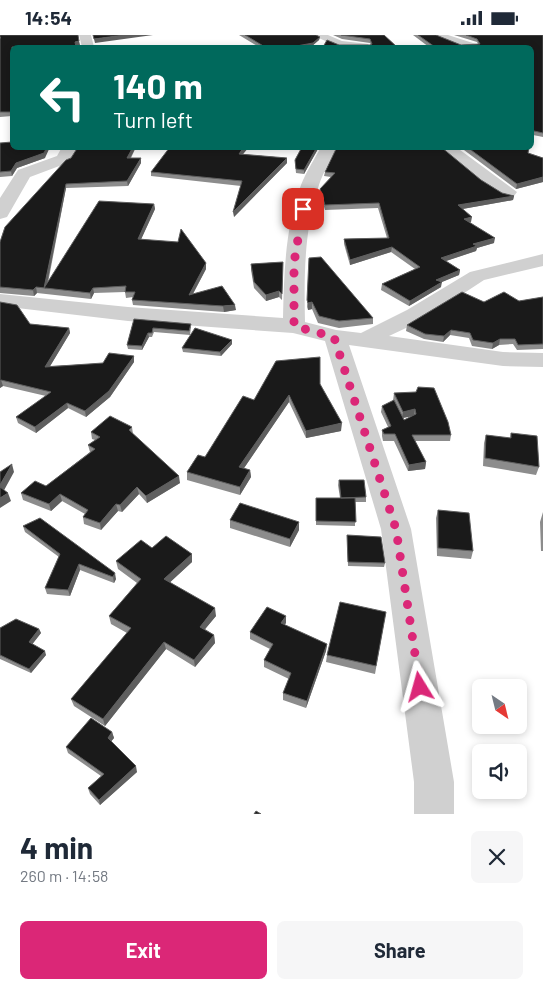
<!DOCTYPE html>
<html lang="en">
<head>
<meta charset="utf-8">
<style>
  :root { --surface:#fff; --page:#f6f6f7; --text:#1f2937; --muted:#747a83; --accent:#db2777 }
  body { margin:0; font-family:Barlow,sans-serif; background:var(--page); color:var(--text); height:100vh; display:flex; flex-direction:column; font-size:19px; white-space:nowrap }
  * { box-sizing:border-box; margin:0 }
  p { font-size:16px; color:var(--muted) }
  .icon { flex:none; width:28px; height:28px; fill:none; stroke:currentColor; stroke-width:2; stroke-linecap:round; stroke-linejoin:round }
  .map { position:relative; height:779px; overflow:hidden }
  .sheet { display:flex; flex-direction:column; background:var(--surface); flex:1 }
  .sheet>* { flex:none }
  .hud { position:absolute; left:10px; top:10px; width:524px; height:105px; border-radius:8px; box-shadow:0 2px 8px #0003; background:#00695c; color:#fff; overflow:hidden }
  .needle { width:32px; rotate:145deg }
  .fabs { position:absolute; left:472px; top:644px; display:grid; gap:10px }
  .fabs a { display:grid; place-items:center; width:55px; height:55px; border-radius:8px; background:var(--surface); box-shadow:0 2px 8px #0003; font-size:25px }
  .pin { position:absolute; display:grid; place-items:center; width:42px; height:42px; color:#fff; margin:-21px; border-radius:10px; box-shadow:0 2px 8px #0006 }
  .me { position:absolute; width:55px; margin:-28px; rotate:352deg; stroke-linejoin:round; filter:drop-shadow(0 0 4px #0008) }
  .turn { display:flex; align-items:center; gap:18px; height:105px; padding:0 20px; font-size:22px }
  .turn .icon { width:65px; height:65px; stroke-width:2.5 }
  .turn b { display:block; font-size:35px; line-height:42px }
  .round { display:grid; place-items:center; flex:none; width:52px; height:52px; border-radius:8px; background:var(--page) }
  .summary { display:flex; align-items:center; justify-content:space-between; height:85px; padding:0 20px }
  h1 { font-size:30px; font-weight:700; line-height:38px }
  .primary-button { display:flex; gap:10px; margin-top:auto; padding:10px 20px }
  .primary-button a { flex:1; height:58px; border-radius:8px; background:var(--accent); color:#fff; font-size:20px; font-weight:700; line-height:58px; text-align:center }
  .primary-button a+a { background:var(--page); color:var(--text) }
  .status { display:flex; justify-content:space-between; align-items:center; height:35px; padding:0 25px; background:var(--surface); direction:ltr }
  .status svg { height:14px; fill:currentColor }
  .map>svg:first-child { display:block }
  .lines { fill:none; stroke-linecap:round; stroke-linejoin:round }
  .minor { fill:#d0d0d0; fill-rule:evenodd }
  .wall { fill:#8c8c8c; fill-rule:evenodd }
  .shaded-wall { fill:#5f5f5f }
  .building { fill:#1a1a1a; stroke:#5f5f5f }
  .route { stroke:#db2777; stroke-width:9; stroke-dasharray:0 16.2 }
</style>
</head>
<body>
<div class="status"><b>14:54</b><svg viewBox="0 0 49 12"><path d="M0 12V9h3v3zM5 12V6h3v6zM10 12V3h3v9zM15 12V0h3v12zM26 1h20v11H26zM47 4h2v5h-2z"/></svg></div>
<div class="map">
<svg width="543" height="779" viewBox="0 0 543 779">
  <rect width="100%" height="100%" fill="#fff"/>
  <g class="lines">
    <path class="minor" d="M79,0H91L94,12H82Z
      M312,0H328L342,6L368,9L370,12H339Z
      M430,0H448L476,9L478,12H461Z
      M62,112H78L70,127L30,142L7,182L0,184V163L18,135L57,121Z
      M321,112H337C331,125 323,137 319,150C304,194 304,241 305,287L336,295L361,298L407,275L470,237L543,219V231L484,245L423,285L389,301L503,317L543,318V332L503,331L349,310L411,494L454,747V779H414V747L381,494L325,306L293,298L128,286L0,271V259L128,272L283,283C284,239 285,193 301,150C306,137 314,125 321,112Z
      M437,112H456L517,157L514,161H502L481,148Z"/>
  </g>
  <path class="wall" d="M0,0L80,10L12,12V81L0,82Z
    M239,0H316L320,2L319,5L312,11L307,12H259Z
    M333,0H384L397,12H323L339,10H371L370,8L342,4Z
    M413,0H436L461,10L478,9L477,7L454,0H543V102L533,100L531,12H429Z
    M0,108L45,123L17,133L12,141L0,142Z
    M107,112H136L131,123L141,128L128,151L66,153L48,248L154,169L155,174L141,204L206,228V234L193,259L236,275L224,277L133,270L132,265L133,262L126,263L125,257L94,258L91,264L37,258L34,261L0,258V207L5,192Z
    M302,112H319L304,139L296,138L295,128V125Z
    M460,112H529L528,118L543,123V147L516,154Z
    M243,119L287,123V128L234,182L241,151L151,141V137Z
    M325,137L481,145L502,158L514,161L513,165L462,174L471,187H470L494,208L477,213L476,216L446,226L460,235L459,240L441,247V252L409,271L381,255L382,249L415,234L391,217L350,230L344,209V204L387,203L378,173L325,175L320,158V154L331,142L324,141Z
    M309,223L373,283V289L339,293L318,288L312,274L308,275L307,272Z
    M283,227L282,265L279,262L266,266L254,253L251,235V229Z
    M543,262V314L517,315L513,309L499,310L492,314L472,311L469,303L450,300L443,307L424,304L406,296L407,290L484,267L519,266Z
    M0,267L30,289L69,293L70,298L50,331L134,327L110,362L86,382L68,373L36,398L18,388L16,382L46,361L3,351L0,353Z
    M134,284L191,292L190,300L154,297L152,302H149L142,315L128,314L127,310Z
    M232,309L221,321L183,317L182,313Z
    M320,349L341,396L306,403L289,367L244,433L250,435L251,442L240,460L187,445V437L205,422L254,365Z
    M394,358L451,400L450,406H415L426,427L425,434L408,436L394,406H383L382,401V395L388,392L381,377L382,371L393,366ZM412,381L404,385L403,383Z
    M132,392L133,399L180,448L147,468L139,459L122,477L118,476L101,495L84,489L83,482L85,479L62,466L51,476L23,465L21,458L46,451L90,417L88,410L95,405L92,404L91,397Z
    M511,398L539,432L536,440L483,431L484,408L486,400L510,403Z
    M339,445L366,462V467H355V491L316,490V467L340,463L338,450Z
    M438,475L473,516L471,524L437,521L436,483Z
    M543,477V516H541L540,487Z
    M230,485L299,495L290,512L230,493Z
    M23,491L116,544L114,548L80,535L70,561L47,559L45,553L59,522L25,497Z
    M347,500L385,528L384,532L348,531Z
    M152,513L192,519V527L170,547L216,581L205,594L214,600L215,608L195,632L166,614L105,691L74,671L71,664L127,598L111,589L109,581L137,548L118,534L116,526Z
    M386,577L375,639L326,627L327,620Z
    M286,588L284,590L327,609L326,616L306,673L283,665V658L289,644L264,632V625L270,614L250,604V597Z
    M0,593L39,594L41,598L32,609L46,620L31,638L0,624Z
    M112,697L114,703L111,706L137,737L100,770L90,759L88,753L101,741L68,718L66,712Z"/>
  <path class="shaded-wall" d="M125,0H153L95,8L94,4Z
    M320,2L319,5L312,11L307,12H291Z
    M79,6L80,10L75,11V7Z
    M47,112H50L45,123L17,133L12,141L11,136L16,128Z
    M133,112H136L128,127L127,123Z
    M244,112H249L239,124V119Z
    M317,112H319L304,139V135Z
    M141,123V128L128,151L127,146Z
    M287,123V128L234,182L233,177Z
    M543,142V147L516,154L517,149Z
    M66,149V153L46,254L44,253Z
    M514,161L513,165L457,175L458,170Z
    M154,169L155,174L139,209L138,204Z
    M472,182L471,187L463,189L464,184Z
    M495,203L494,208L477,213L476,216L440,228L441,223L473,209Z
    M392,212L391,217L350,230V225Z
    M206,228V234L189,266V260Z
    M460,235L459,240L435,250L436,245Z
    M442,247L441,252L409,271L410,266Z
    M36,252L37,258L34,261L33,255Z
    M93,253L94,258L91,264L90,258Z
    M279,256V262L266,266V260Z
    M312,267V274L308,275V268Z
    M235,270L236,275L224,277L223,271Z
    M69,293L70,298L46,338L45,332Z
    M451,295L450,300L443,307L444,301Z
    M148,298L149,302L142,315V311Z
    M500,304L499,310L492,314L493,308Z
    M232,305V309L221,321L220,317Z
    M134,321V327L110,362L86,382L85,376Z
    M1,345L3,351L0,353V346Z
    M289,360V367L240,439L239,432Z
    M67,368L68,373L36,398L35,392Z
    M415,374L414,381L402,383L403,377Z
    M342,388L341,396L306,403V396Z
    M426,427L425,434L408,436L409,430Z
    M12,429L14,437L2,459L0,453V450Z
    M250,435L251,442L240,460V452Z
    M179,441L180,448L147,468L146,461Z
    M137,452L139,459L122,477L120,470Z
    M8,458L11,466L0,473V463Z
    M60,459L62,466L51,476L49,469Z
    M116,469L118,476L101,495L100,488Z
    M299,487V495L290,512V504Z
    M192,519V527L165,552L164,544Z
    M79,529L80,535L70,561L68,555Z
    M115,538L116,544L114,548L113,542Z
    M215,573L216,581L201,599L200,592Z
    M286,581V588L281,595V588Z
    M39,594L41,598L31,611L29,607Z
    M214,600L215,608L195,632L194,625Z
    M164,607L166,614L105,691L103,684Z
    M327,609L326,616L306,673L307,666Z
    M45,616L46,620L31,638L29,634Z
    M112,697L114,703L110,708L108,703Z
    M136,731L137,737L100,770L99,765Z"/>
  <path class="building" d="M0,0H78L79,6L75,7L76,12H12V77H0V3H1L0,2Z
    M93,0H125L94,4Z
    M245,0H316L320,2L313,8L291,12H265Z
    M341,0H384L397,12H323L327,5L339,10H370L372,9L370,4Z
    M418,0H436L461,10L480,9L477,4L466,0H543V98L534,96L531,105V12H435Z
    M12,107V112H47L44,118L16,128L11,136L0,137V108Z
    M78,112L106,114L107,112H133L127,123H141L127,146L66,149L44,253L99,166L154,169L138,204L178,207L181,194L206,228L189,260L222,251L235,270L223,271L132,265L135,257H125L126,251L93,253L90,258L36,252L33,255L0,252V207L5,192L66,125L71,123Z
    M170,112H244L239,119L287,123L233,177L242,146L151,137Z
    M302,112H317L304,135L296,134L295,125Z
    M337,112H441L481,145L502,158L514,161L458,170L472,182L464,184L495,203L473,209L477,211L441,223L460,235L436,245L442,247L410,266L382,249L420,232L392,212L350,225L344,204L389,203L379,168L325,170L320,154L335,138L325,137Z
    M467,112H529L528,118L543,123V142L517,149Z
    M321,222L373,283L339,286L319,281L312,267L308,268L307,265L309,223Z
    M283,227L282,259L279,256L266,260L254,247L251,229Z
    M462,257L484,267L504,257L519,266L543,262V309L518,310L515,304H500L493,308L473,305L470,298L451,295L444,301L425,299L407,290Z
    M0,267L17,270L30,289L69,293L45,332L103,328L109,318L134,321L109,356L85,376L67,368L35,392L16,382L51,357L1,345L0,346Z
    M134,284L191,289L189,296L153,293L152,298H148L142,311L127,310Z
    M195,293L232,305L220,317L182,313Z
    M320,322V349L342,388L306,396L289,360L239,432L250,435L240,452L187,437L198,420L205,422L243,361L254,365L276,326Z
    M418,352L434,353L448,387L451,400H412L426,427L409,430L395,399H384L382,395L391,391L382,371L394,365L404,385L416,379L415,374L403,377L394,358L416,357Z
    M110,381L132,392L129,395L179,441L146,461L137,452L120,470L116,469L100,488L83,482L88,475L60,459L49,469L21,458L35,446L46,451L95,414L88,410L100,402L91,397Z
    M511,398L537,401L539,432L485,423L486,400L511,403Z
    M12,429L0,450V437Z
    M339,445H364L366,462L341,463Z
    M0,452L8,458L0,463Z
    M316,463H355L356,487L316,486Z
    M240,468L299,487L290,504L230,485Z
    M438,475L469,478L473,516L438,513Z
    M40,483L115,538L113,542L79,529L68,555L45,553L60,519L23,491Z
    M347,500L381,502L385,528L348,527Z
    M166,501L192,519L164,544L215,573L200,592L214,600L194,625L164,607L103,684L71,664L131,593L109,581L141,544L116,526L141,505L152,513Z
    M340,567L386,577L376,631L327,620Z
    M267,572L286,581L281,588L327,609L307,666L283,658L291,638L264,625L273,609L250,597Z
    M16,584L39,594L29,607L45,616L29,634L0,620V593Z
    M91,683L112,697L108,703L136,731L99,765L88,753L104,739L66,712Z
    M256,776L261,779H254Z"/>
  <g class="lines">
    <path class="route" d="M303,174L294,228V291L334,302L396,494L420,652"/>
  </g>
</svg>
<div class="fabs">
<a><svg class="needle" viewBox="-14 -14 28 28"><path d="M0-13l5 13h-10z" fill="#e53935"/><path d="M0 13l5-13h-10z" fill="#747a83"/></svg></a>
<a><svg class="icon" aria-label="sound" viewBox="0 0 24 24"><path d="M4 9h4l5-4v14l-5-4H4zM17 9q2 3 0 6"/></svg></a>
</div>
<div class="pin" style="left:303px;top:174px;background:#d93025"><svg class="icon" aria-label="arrive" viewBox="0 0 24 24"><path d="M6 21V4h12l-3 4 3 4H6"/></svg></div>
<svg class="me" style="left:420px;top:652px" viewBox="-20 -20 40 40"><path d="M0-17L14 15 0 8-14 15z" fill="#db2777" stroke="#fff" stroke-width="4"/></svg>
<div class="hud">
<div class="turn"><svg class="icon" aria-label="left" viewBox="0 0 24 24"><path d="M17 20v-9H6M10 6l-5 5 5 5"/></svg><div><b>140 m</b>Turn left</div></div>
</div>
</div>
<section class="sheet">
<div class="summary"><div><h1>4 min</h1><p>260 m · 14:58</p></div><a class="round"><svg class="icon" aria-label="close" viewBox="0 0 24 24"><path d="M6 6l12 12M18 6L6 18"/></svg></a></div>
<div class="primary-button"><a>Exit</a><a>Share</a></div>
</section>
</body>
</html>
